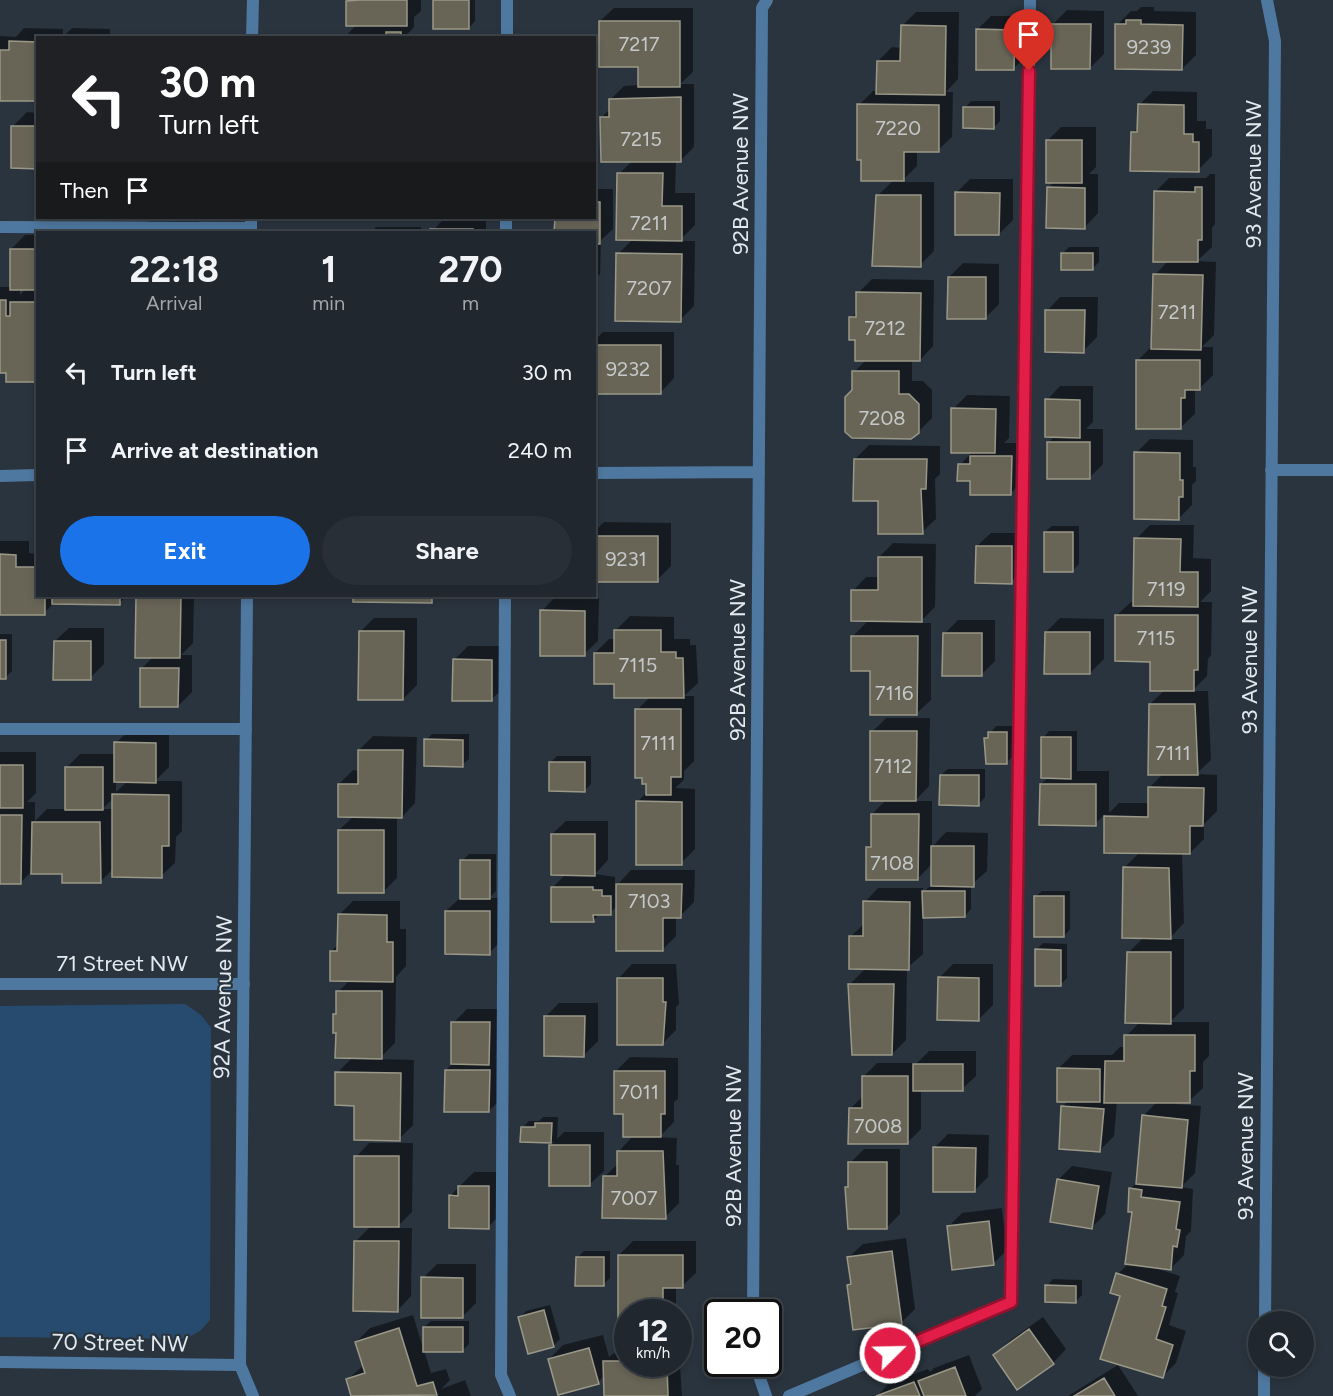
<!DOCTYPE html>
<html lang="en">
<head>
<meta charset="utf-8">
<style>
  :root { --surface:#20272e; --page:#282f36; --text:#f1f3f6; --muted:#a2a5aa; --line:#3d444a; --accent:#1a73e8 }
  body { margin:0; font-family:Figtree,sans-serif; background:var(--page); color:var(--text); height:100vh; display:flex; flex-direction:column; font-size:22px; white-space:nowrap }
  * { box-sizing:border-box; margin:0 }
  p { font-size:20px; color:var(--muted) }
  .icon { flex:none; width:33px; height:33px; fill:none; stroke:currentColor; stroke-width:2; stroke-linecap:round; stroke-linejoin:round }
  .map { position:relative; flex:1; overflow:hidden }
  .panel { position:absolute; left:36px; top:231px; width:560px; height:366px; display:flex; flex-direction:column; background:var(--surface); border-radius:0px; box-shadow:0 3px 9px #0003,0 0 0 2px var(--line) }
  .panel>* { flex:none }
  .top-card { position:absolute; left:36px; top:36px; width:560px; height:183px; border-radius:0px; box-shadow:0 3px 9px #0003,0 0 0 2px var(--line); background:#202124; color:#fff; overflow:hidden }
  .buttons { position:absolute; left:1248px; top:1311px; display:grid; gap:12px }
  .buttons a { display:grid; place-items:center; width:66px; height:66px; border-radius:50%; background:var(--surface); box-shadow:0 3px 9px #0003,0 0 0 2px var(--line); font-size:30px }
  .speed { position:absolute; left:614px; top:1299px; display:flex; gap:12px; font-size:30px; font-weight:700; text-align:center }
  .speed>* { display:grid; place-content:center; width:78px; height:78px; border-radius:50%; background:var(--surface); box-shadow:0 3px 9px #0003,0 0 0 2px var(--line); line-height:1 }
  .speed small { font-size:15px; font-weight:400 }
  .speed .limit { border:3px solid #111; border-radius:9px; background:#fff; color:#111 }
  .pin { position:absolute; display:grid; place-items:center; width:51px; height:51px; color:#fff; margin:-62px -26px; border-radius:50% 50% 50% 0; rotate:-45deg; box-shadow:0 0 6px #0007 }
  .pin .icon { rotate:45deg }
  .me { position:absolute; width:66px; margin:-33px; rotate:67deg; stroke-linejoin:round; filter:drop-shadow(0 0 4px #0008) }
  .turn { display:flex; align-items:center; gap:21px; height:126px; padding:0 24px; font-size:27px }
  .turn .icon { width:78px; height:78px; stroke-width:2.5 }
  .turn b { display:block; font-size:42px; line-height:51px }
  .then { display:flex; align-items:center; height:57px; padding:0 24px; background:#0003; gap:12px; font-size:22px }
  .eta { display:flex; justify-content:space-evenly; align-items:center; height:102px; text-align:center }
  .eta b { font-size:36px; font-weight:700; line-height:42px }
  .primary-button { display:flex; gap:12px; margin-top:auto; padding:12px 24px }
  .primary-button a { flex:1; height:69px; border-radius:36px; background:var(--accent); color:#fff; font-size:24px; font-weight:700; line-height:69px; text-align:center }
  .primary-button a+a { background:var(--page); color:var(--text) }
  ul { padding:0; list-style:none }
  li { display:flex; align-items:center; gap:18px; height:78px; padding:0 24px }
  li div { flex:1 }
  li b { display:block; font-size:22px }
  li em { font-style:normal }
  .map>svg:first-child { display:block }
  .green { fill:#274b6e }
  .shadow { fill:#0007; fill-rule:evenodd }
  .building { fill:#686557; stroke:#9a9888; stroke-width:1.5 }
  .lines { fill:none; stroke-linecap:round; stroke-linejoin:round }
  .service { stroke:#4f78a0; stroke-width:12 }
  .minor { stroke:#4f78a0; stroke-width:12 }
  .tertiary { stroke:#4f78a0; stroke-width:12 }
  .route-casing { stroke:#92132f; stroke-width:15 }
  .route { stroke:#e11d48; stroke-width:10 }
  .labels { text-anchor:middle; dominant-baseline:central; stroke-width:4.5; stroke-linejoin:round; paint-order:stroke }
  .number-label { font-size:20px; fill:#c4c8c9 }
  .street-label { font-size:22px; fill:#e2e9ef; stroke:#2a343e }
</style>
</head>
<body>
<div class="map">
<svg width="1333" height="1396" viewBox="0 0 1333 1396">
  <rect width="100%" height="100%" fill="#2a343e"/>
  <path class="green" d="M185,1004L201,1015L211,1028L210,1320L200,1331L186,1339L0,1337V1006Z"/>
  <path class="shadow" d="M350,0H421V11L414,17V27L404,38H344L357,24L348,2Z
    M435,0H475V21L469,28Z
    M1141,7H1154V11L1196,12V55L1182,69L1117,25L1131,11H1137Z
    M614,8H693V72L680,84H694V147L680,161H676L675,193H695V225L679,241H695L694,306L680,320L618,254L633,239L619,174L632,161L602,117L610,109V100L624,86L639,85V66L600,21Z
    M1067,10L1104,11V54L1090,68L1053,24Z
    M916,12H959L958,79L946,92H953L952,137L938,150H917V166L901,182H934V251L920,265L877,196L894,180L859,105L873,91H878V61L892,47L902,48V26Z
    M991,16H1028L1027,55L1013,69L977,30Z
    M24,28L63,29V37L72,28L110,29V35L130,38H38V99H0V36L16,37Z
    M150,35L202,36V38H147Z
    M1153,91L1197,92V121H1206V129H1212V156L1198,170L1133,133L1139,126V105Z
    M971,101H1000V121L994,127L965,108Z
    M27,112L38,113V167L13,126Z
    M1061,127H1096V167L1089,174H1098V213L1085,227L1048,188L1055,181L1047,141Z
    M1210,174H1215V224L1212,228V247L1197,261L1216,262L1214,335L1202,347H1213V375L1199,389H1195V414L1181,427L1138,360L1151,347L1155,275L1169,260L1155,192L1169,178H1206Z
    M970,179H1013V220L999,234L956,193Z
    M594,189H613V229L601,240L600,274L594,280V232H556V218H594Z
    M152,218H199V232L140,229Z
    M444,218H486V232H432Z
    M376,227H421V232H371Z
    M25,235H38V380L0,371V287H11V249ZM20,288H26L20,295Z
    M1069,247H1099V262L1092,269L1062,254Z
    M963,263L999,264V304L985,318L949,277Z
    M872,279L934,280L933,346L920,360H912V381H923L932,390V418L918,432L853,391L854,372L866,360L851,318L858,311V293Z
    M1060,297H1098L1097,337L1083,351L1047,311Z
    M603,332H674V378L661,392H594V341Z
    M1060,386H1093V422L1086,429H1103V464L1089,478L1048,443L1055,436L1047,400Z
    M967,395L1010,396L1009,438L1004,443H1025L1024,480L1011,493L971,479L960,465L972,452L953,409Z
    M1150,439L1193,440V467H1196V481L1192,485V505L1178,519L1136,453Z
    M869,445L940,446V474L935,479L936,519L922,532L879,500L855,459Z
    M604,522L671,523V566L657,580H594V532Z
    M1150,525H1194L1193,558L1211,559V591L1200,602H1212L1211,655L1208,659L1207,676L1192,691H1208L1211,760L1196,774L1217,775V811L1204,824V839L1190,853H1182L1184,923L1169,939H1184V1008L1170,1022H1209V1056L1203,1062V1088L1189,1101H1175V1104L1201,1106L1195,1173L1181,1187L1193,1189L1191,1231L1186,1236L1184,1255L1170,1269H1158L1180,1276L1175,1292L1178,1293L1169,1325L1186,1331L1176,1363L1162,1377L1122,1295L1118,1274L1129,1263L1133,1211L1130,1189L1137,1182L1143,1116L1158,1101H1117L1114,1136L1100,1150L1063,1106L1069,1100L1058,1069L1072,1055H1112L1120,1047H1126V1036L1140,1022L1128,953L1144,937L1125,867L1140,852H1105V814L1095,824L1041,784L1049,777L1043,738L1049,731H1077V771H1109V813L1119,803H1149V788L1164,773L1150,704L1165,690L1151,660L1117,615L1131,602H1135L1136,539Z
    M1052,526H1079V564L1073,570L1045,532Z
    M991,533H1026L1025,568L1011,582L977,546Z
    M0,541H29V553L38,554V596H127L119,603L55,602L44,613H0Z
    M893,543L936,544L935,607L919,623H931V700L917,713L872,670L853,636L869,620L853,591L866,577H879V557Z
    M137,596H194L193,643L181,655H192V692L178,706L142,668L154,656H136Z
    M355,596H437L431,601H355Z
    M555,597L599,598L598,641L584,654L542,611Z
    M630,616L674,617V639H690V645H696L698,683L684,696H694V761L684,771V780L675,788L695,789V849L681,863L637,802L647,792L637,710L650,697L616,683L595,653L609,639H615L616,630Z
    M374,618H417V685L403,699L360,632Z
    M1060,618L1104,619V659L1090,673L1046,632Z
    M958,620H995V661L981,675L944,634Z
    M69,628H104V664L90,678L55,641Z
    M0,634H12V671L5,678H0Z
    M468,646H505V686L491,700L454,660Z
    M886,718H930L929,786L915,801H932V847L946,832L988,833L987,871L971,885V909L965,916H923V954L907,968L906,1040L892,1054L850,984L866,968L851,936L865,923V902L878,888H923V892L932,885V864L918,878L868,847L872,843V814L887,799L872,732Z
    M996,726H1013V756L1006,763L986,738Z
    M130,729H169V767L155,781H182V831L176,837L175,863L161,876L113,869L100,882L64,872H31L20,883L0,882V752H36V793L27,802H35V821L47,809H66V768L80,754H116V743ZM116,781H128L116,792ZM114,798V809H102Z
    M432,734H469V759L462,765L426,740Z
    M373,736L417,737L415,803L402,817H397V878L383,892L339,830L354,816L339,784L353,770L359,771V750Z
    M557,756H591V784L585,790L551,762Z
    M948,769H985V797L979,804L941,775Z
    M566,821H608V860L595,874L615,877V883H619L631,870H695L694,902L680,916H676V936L662,950L617,906L610,913H600L593,921L552,888L566,874L552,834Z
    M469,854H496V891L489,898H504L503,939L489,953L446,911L461,897L462,861Z
    M1042,891H1070V929L1064,936L1035,897Z
    M353,901H400V929H406V966L396,977L395,1043L379,1059L414,1060L413,1125L399,1139L356,1104L337,1073L353,1057L338,1031L334,1015L338,1011V992L350,980L331,951L339,944V915Z
    M1043,943L1067,944V978L1060,985L1036,950Z
    M632,964H676L679,1004L676,1007V1030L662,1044L619,978Z
    M953,964H993V1005L979,1019L939,978Z
    M559,1003H598V1041L584,1055L546,1016Z
    M467,1009H503V1049L495,1057H503V1097L489,1111L446,1070L452,1064L453,1023Z
    M929,1051H976V1076L962,1089H921V1129L907,1143L850,1109L863,1096V1077L877,1063H917Z
    M630,1057L678,1058V1099L674,1102V1122L659,1137L677,1138L676,1165H679V1203L665,1217L604,1177L619,1163V1151L634,1135L624,1112L616,1071Z
    M543,1117H558L557,1139L564,1132H604V1171L590,1184L550,1146L554,1142L522,1141V1128L529,1121H539Z
    M948,1134L989,1135L988,1177L974,1191L934,1148Z
    M369,1143H413L412,1212L396,1228H412L411,1296L398,1310L355,1242L372,1225L356,1157Z
    M864,1149H900V1214L886,1228L846,1187L850,1184V1163Z
    M1072,1166L1112,1172L1105,1214L1092,1227L1058,1180Z
    M474,1172H502V1213L488,1227L450,1196Z
    M1002,1208L1007,1250L993,1264L948,1227L962,1213Z
    M906,1238L915,1309L901,1323L849,1285L852,1282L849,1257L863,1244Z
    M633,1241H696V1273L682,1286H676V1307L671,1312H627V1321L619,1255Z
    M584,1251H610V1278L603,1285L577,1258Z
    M437,1264H476V1303L462,1317L423,1278Z
    M1053,1279L1082,1280V1295L1076,1301L1047,1286Z
    M550,1305L560,1339L553,1346L520,1318L526,1311Z
    M413,1315L423,1348L424,1327L431,1321H469V1344L462,1351L424,1350L431,1373L446,1369L450,1380L441,1389L465,1380L471,1396H353L348,1379L364,1365L356,1342L370,1328Z
    M1043,1317L1066,1349L1053,1363L994,1355L1008,1342Z
    M678,1333L682,1396H606L605,1375L598,1382L549,1359L563,1345L603,1335L609,1357L627,1343V1364H678Z
    M969,1355L982,1389L975,1396H877L889,1383L928,1369L930,1372L934,1368Z
    M1118,1365L1138,1396H1068Z"/>
  <path class="building" d="M360,0H407V26H346V1Z
    M433,0H469V29H433Z
    M1126,20H1141V24L1183,25L1182,70L1115,69V24H1126Z
    M599,21H680V87H638V67H599Z
    M1051,24H1091L1090,69H1051Z
    M901,25L946,26L945,95L876,94L877,61H900Z
    M976,29L1015,30L1014,70H976Z
    M386,32H401V38H342L386,37Z
    M9,41L38,42V101H0V50H9Z
    M681,97V162H601L600,117H609V99Z
    M857,104L939,105V152H904V181H861V160H857Z
    M1138,104L1184,105V134H1193V142H1199V172L1130,171L1131,132H1137Z
    M963,107H994V129L963,128Z
    M11,126H38V169L11,168Z
    M1046,140H1082V183H1046Z
    M617,173H663L662,206H682V241L616,240Z
    M1047,187L1085,188V229L1046,228Z
    M1195,187H1202V240H1198V262H1153L1154,191L1195,192Z
    M955,192L1000,193L999,235H955Z
    M876,195H921V267L872,266Z
    M594,202H600V244H594V232H554L555,218H594Z
    M430,229H473V232H430Z
    M10,249H38V290H10Z
    M616,253L682,254L681,322L615,321Z
    M1061,253H1093V270H1061Z
    M1153,274L1203,275L1201,350L1151,349Z
    M948,277H986V319H947Z
    M856,292L921,293L920,361H855V340H849V317H856Z
    M0,300H6V316H10V302H38V382H6V373H0Z
    M1045,310H1085L1084,353L1045,352Z
    M594,345H661V394H594Z
    M1136,360H1200V390H1185V398H1181V429H1136Z
    M852,371H899V394H909L919,404V433L911,439L852,438L845,432V397L852,390Z
    M1045,399L1080,400V438L1045,437Z
    M951,408L996,409L995,453H951Z
    M1047,442H1090V479H1047Z
    M1134,452L1180,453V480H1183V497H1179V520L1134,519Z
    M970,456H1012L1011,495H970V481H957L958,464H970Z
    M854,459H927L926,489H921L923,534H878V501H853Z
    M1044,532H1073V572H1044Z
    M594,536H658V582H594Z
    M1134,538L1181,539L1180,572H1198V607L1133,606Z
    M976,546H1012V584L975,583Z
    M0,554L16,555V567H38V596H45V615H0Z
    M878,557H922V622L851,621V590H878Z
    M52,596H120V605L52,604Z
    M136,596H181L180,658H135Z
    M353,596H432V603L353,602Z
    M540,610L585,611V656H540Z
    M1115,615H1198V670H1194V691H1150V662L1115,661Z
    M614,630H661V652H676V658H683L684,698H614V684H594V653H614Z
    M359,631H404L403,700H358Z
    M1045,632H1090V674H1044Z
    M943,633H982V676H942Z
    M851,636H918L917,715H870V671H851Z
    M0,640H6V679H0Z
    M54,641H91V680H53Z
    M453,659L492,660V701H452Z
    M140,668H179L178,707H140Z
    M1149,704H1195L1198,775H1148Z
    M635,709H681V777H671V795H646V784H642V778H635Z
    M870,731H917L916,801H870Z
    M988,732H1007V764H986L984,738H988Z
    M1041,737H1071V779L1041,778Z
    M424,739L463,740V767L424,766Z
    M114,742L156,743V783L114,782Z
    M358,750H403L402,818L338,817V784H358Z
    M549,762H585V792L549,791Z
    M0,765H23V808H0Z
    M65,767H103V810H65Z
    M940,775H979V806L939,805Z
    M1040,784H1096V826L1039,825Z
    M1148,787L1204,788L1203,826H1190V854L1104,853V816L1148,817Z
    M112,794L169,795V846H162V878L112,877Z
    M636,801L682,802V865H636Z
    M871,814H919L918,880H866V847H871Z
    M0,815H22L21,884H0Z
    M32,822H100L101,883H62V874H31Z
    M338,830H384V893H338Z
    M551,834H595V876L551,875Z
    M931,846H974V887L931,886Z
    M460,860H490V899H460Z
    M1123,867L1169,868L1171,939L1122,938Z
    M616,884H682L681,918H663V951H616Z
    M551,887H593V890H602V896H611V915H593L594,922H551Z
    M922,891H965V917L923,918Z
    M1034,896H1064V937H1034Z
    M863,901L910,902L909,970L849,969V936H863Z
    M445,911H490V955L445,954Z
    M338,914L387,915V942H393V982L330,981V951H337Z
    M1035,949L1061,950V986H1035Z
    M1127,952H1171V1024L1125,1023Z
    M938,977L979,978V1021L937,1020Z
    M617,978H663V1002H666L663,1045H617Z
    M848,984H894L892,1055H852Z
    M336,991H382V1059L335,1058L336,1033H333V1014H336Z
    M544,1016H585L584,1057L544,1056Z
    M451,1022H490L489,1065L451,1064Z
    M1124,1035H1195V1071H1190V1103H1104L1105,1061H1124Z
    M913,1064H963V1091H913Z
    M1057,1068L1100,1069V1102H1057Z
    M445,1070H490L489,1112H444Z
    M614,1071H665V1114H661V1137H623V1114H614Z
    M335,1072L401,1073L400,1141L354,1140V1106L335,1105Z
    M862,1076H908V1144H848L849,1108H862Z
    M1061,1106L1104,1109L1100,1152L1059,1149Z
    M1142,1115L1188,1120L1182,1188L1136,1184Z
    M535,1123H552L551,1143L520,1142L521,1127H535Z
    M549,1145H590V1186H549Z
    M933,1147L976,1148L975,1192H933Z
    M617,1151H663L666,1219L602,1218L603,1176H617Z
    M354,1156H399V1227H354Z
    M848,1162H887V1229H848L845,1187H848Z
    M1057,1179L1099,1186L1092,1229L1050,1222Z
    M458,1186H489V1229L449,1228V1195L458,1196Z
    M1129,1188L1142,1190L1141,1197L1180,1202L1176,1229L1180,1230L1177,1247L1173,1246L1171,1270L1125,1264L1132,1212H1128Z
    M989,1221L994,1265L952,1270L947,1226Z
    M354,1241H399L398,1312L353,1311Z
    M892,1251L902,1324L853,1330L847,1285L851,1284L847,1257Z
    M618,1255H683V1288H663V1312H627V1322H618Z
    M576,1257H604V1286H575Z
    M1116,1273L1167,1289L1162,1306L1166,1307L1156,1339L1173,1345L1163,1378L1100,1359L1120,1296L1110,1293Z
    M421,1277L463,1278V1318H421Z
    M1045,1285L1076,1286V1303L1045,1302Z
    M544,1310L554,1347L528,1354L518,1317Z
    M423,1327H463V1352H423Z
    M399,1328L417,1386L433,1382L437,1395L351,1396L346,1379L365,1373L355,1342Z
    M1029,1329L1054,1364L1017,1390L993,1355Z
    M621,1347H627V1364H667L668,1396H604L603,1361H621Z
    M589,1348L599,1384L558,1395L548,1359Z
    M955,1367L966,1396H924L918,1381Z
    M1104,1378L1115,1396H1074Z
    M914,1382L920,1396H876Z"/>
  <g class="lines">
    <path class="service" d="M507,38V0
      M0,227L251,228
      M506,232V218
      M505,596L501,1375L510,1396
      M0,729H246
      M789,1396L1011,1302L1030,0"/>
    <path class="minor" d="M1271,470H1333
      M594,473L759,472
      M0,476L38,475
      M0,984H244
      M753,1312L762,8L767,0
      M1265,1322L1275,41L1267,0
      M0,1362L240,1365
      M755,1364L766,1396
      M1264,1396V1366"/>
    <path class="tertiary" d="M252,38L253,0
      M251,232V218
      M247,596L240,1365L253,1396"/>
  </g>
  <g class="lines">
    <g class="route-casing">
      <path id="route" d="M890,1353L1011,1302L1029,71"/>
    </g>
    <use href="#route" class="route"/>
  </g>
  <g class="labels">
    <g class="number-label">
      <text x="639" y="44">7217</text>
      <text x="1149" y="47">9239</text>
      <text x="898" y="128">7220</text>
      <text x="641" y="139">7215</text>
      <text x="649" y="223">7211</text>
      <text x="649" y="288">7207</text>
      <text x="1177" y="312">7211</text>
      <text x="885" y="328">7212</text>
      <text x="628" y="369">9232</text>
      <text x="882" y="418">7208</text>
      <text x="626" y="559">9231</text>
      <text x="1166" y="589">7119</text>
      <text x="1156" y="638">7115</text>
      <text x="638" y="665">7115</text>
      <text x="894" y="693">7116</text>
      <text x="658" y="743">7111</text>
      <text x="1173" y="753">7111</text>
      <text x="893" y="766">7112</text>
      <text x="892" y="863">7108</text>
      <text x="649" y="901">7103</text>
      <text x="639" y="1092">7011</text>
      <text x="878" y="1126">7008</text>
      <text x="634" y="1198">7007</text>
    </g>
    <g class="street-label">
      <text transform="translate(740 174) rotate(-90)">92B Avenue NW</text>
      <text transform="translate(1253 174) rotate(-90)">93 Avenue NW</text>
      <text transform="translate(737 660) rotate(-90)">92B Avenue NW</text>
      <text transform="translate(1249 660) rotate(-90)">93 Avenue NW</text>
      <text x="122" y="963">71 Street NW</text>
      <text transform="translate(223 997) rotate(-89)">92A Avenue NW</text>
      <text transform="translate(733 1146) rotate(-90)">92B Avenue NW</text>
      <text transform="translate(1245 1146) rotate(-90)">93 Avenue NW</text>
      <text transform="translate(120 1343) rotate(1)">70 Street NW</text>
    </g>
  </g>
</svg>
<div class="buttons">
<a><svg class="icon" aria-label="search" viewBox="0 0 24 24"><circle cx="10" cy="10" r="6"/><path d="M15 15l6 6"/></svg></a>
</div>
<div class="speed"><div>12<small>km/h</small></div><div class="limit">20</div></div>
<div class="pin" style="left:1029px;top:71px;background:#d93025"><svg class="icon" aria-label="arrive" viewBox="0 0 24 24"><path d="M6 21V4h12l-3 4 3 4H6"/></svg></div>
<svg class="me" style="left:890px;top:1353px" viewBox="-20 -20 40 40"><circle r="17" fill="#e11d48" stroke="#fff" stroke-width="3"/><path d="M0-11L8 9 0 5-8 9z" fill="#fff"/></svg>
<div class="top-card">
<div class="turn"><svg class="icon" aria-label="left" viewBox="0 0 24 24"><path d="M17 20v-9H6M10 6l-5 5 5 5"/></svg><div><b>30 m</b>Turn left</div></div>
<div class="then">Then<svg class="icon" aria-label="arrive" viewBox="0 0 24 24"><path d="M6 21V4h12l-3 4 3 4H6"/></svg></div>
</div>
<section class="panel">
<div class="eta">
<div><b>22:18</b><p>Arrival</p></div>
<div><b>1</b><p>min</p></div>
<div><b>270</b><p>m</p></div>
</div>
<ul>
<li><svg class="icon" aria-label="left" viewBox="0 0 24 24"><path d="M17 20v-9H6M10 6l-5 5 5 5"/></svg><div><b>Turn left</b></div><em>30 m</em></li>
<li><svg class="icon" aria-label="arrive" viewBox="0 0 24 24"><path d="M6 21V4h12l-3 4 3 4H6"/></svg><div><b>Arrive at destination</b></div><em>240 m</em></li>
</ul>
<div class="primary-button"><a>Exit</a><a>Share</a></div>
</section>
</div>
</body>
</html>
